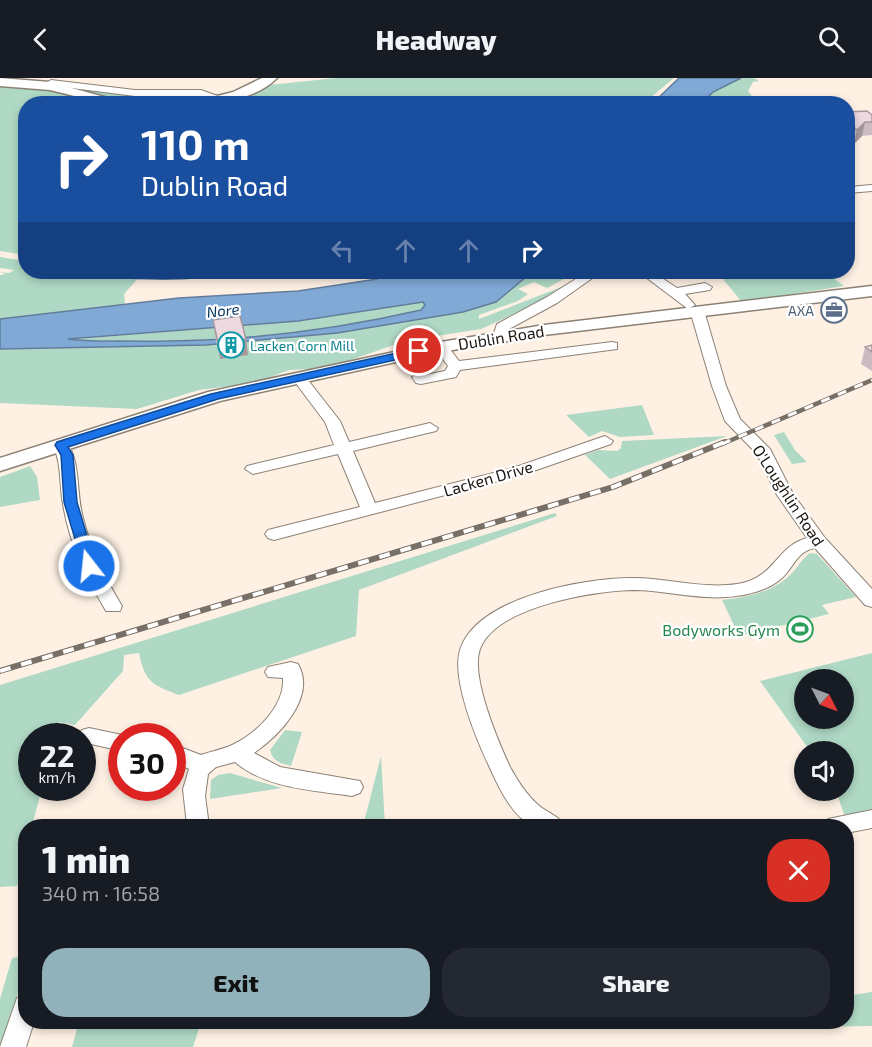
<!DOCTYPE html>
<html lang="en">
<head>
<meta charset="utf-8">
<style>
  :root { --surface:#171b24; --page:#242831; --text:#f1f3f6; --muted:#9ea1a6; --accent:#91b1bb }
  body { margin:0; font-family:"Exo 2",sans-serif; background:var(--page); color:var(--text); height:100vh; display:flex; flex-direction:column; font-size:22px; white-space:nowrap }
  * { box-sizing:border-box; margin:0 }
  p { font-size:20px; color:var(--muted) }
  .icon { flex:none; width:33px; height:33px; fill:none; stroke:currentColor; stroke-width:2; stroke-linecap:round; stroke-linejoin:round }
  .map { position:relative; flex:1; overflow:hidden }
  .panel { position:absolute; left:18px; top:741px; width:836px; height:210px; display:flex; flex-direction:column; background:var(--surface); border-radius:24px; box-shadow:0 3px 9px #0003 }
  .panel>* { flex:none }
  .guide { position:absolute; left:18px; top:18px; width:837px; height:183px; border-radius:24px; box-shadow:0 3px 9px #0003; background:#1a4fa0; color:#fff; overflow:hidden }
  .needle { width:39px; rotate:132deg }
  .buttons { position:absolute; left:794px; top:591px; display:grid; gap:12px }
  .buttons a { display:grid; place-items:center; width:60px; height:60px; border-radius:50%; background:var(--surface); box-shadow:0 3px 9px #0003; font-size:30px }
  .speed { position:absolute; left:18px; top:645px; display:flex; gap:12px; font-size:30px; font-weight:700; text-align:center }
  .speed>* { display:grid; place-content:center; width:78px; height:78px; border-radius:50%; background:var(--surface); box-shadow:0 3px 9px #0003; line-height:1 }
  .speed small { font-size:15px; font-weight:400 }
  .speed .limit { border:9px solid #d22; background:#fff; color:#111 }
  .pin { position:absolute; display:grid; place-items:center; width:51px; height:51px; color:#fff; margin:-26px; border:3px solid #fff; border-radius:50%; box-shadow:0 2px 6px #0007 }
  .me { position:absolute; width:66px; margin:-33px; rotate:344deg; stroke-linejoin:round; filter:drop-shadow(0 0 4px #0008) }
  .turn { display:flex; align-items:center; gap:21px; height:126px; padding:0 24px; font-size:27px }
  .turn .icon { width:78px; height:78px; stroke-width:2.5 }
  .turn b { display:block; font-size:42px; line-height:51px }
  .lanes { display:flex; align-items:center; height:57px; padding:0 24px; background:#0003; justify-content:center; gap:30px; direction:ltr }
  .lanes .off { opacity:.35 }
  .round { display:grid; place-items:center; flex:none; width:63px; height:63px; border-radius:24px; background:var(--page) }
  .headline { display:flex; align-items:center; justify-content:space-between; height:102px; padding:0 24px }
  h1 { font-size:36px; font-weight:800; line-height:45px }
  .action { display:flex; gap:12px; margin-top:auto; padding:12px 24px }
  .action a { flex:1; height:69px; border-radius:24px; background:var(--accent); color:#111; font-size:24px; font-weight:800; line-height:69px; text-align:center }
  .action a+a { background:var(--page); color:var(--text) }
  header { display:flex; justify-content:space-between; align-items:center; height:78px; padding:0 24px; background:var(--surface); font-size:27px; font-weight:800 }
  .map>svg:first-child { display:block }
  .green { fill:#afd9c5; fill-rule:evenodd }
  .water { fill:#80a9d6; stroke:#627d9b; stroke-width:1.5; fill-rule:evenodd }
  .lines { fill:none; stroke-linecap:round; stroke-linejoin:round }
  .minor-casing { stroke:#8c8175; stroke-width:2 }
  .major-casing { stroke:#8c8175; stroke-width:3 }
  .minor { fill:#fff; fill-rule:evenodd }
  .major { fill:#fff; fill-rule:evenodd }
  .rail-far1-casing { stroke:#786f67; stroke-width:4.5 }
  .rail-casing { stroke:#786f67; stroke-width:6 }
  .rail-far1 { stroke:#fff; stroke-width:3; stroke-dasharray:9; stroke-linecap:butt }
  .rail { stroke:#fff; stroke-width:4; stroke-dasharray:11; stroke-linecap:butt }
  .wall { fill:#ccbbc0 }
  .shaded-wall { fill:#a6989c }
  .building { fill:#edd9df; stroke:#a6989c; stroke-width:1.5 }
  .route { fill:#1a73e8; stroke:#114b97; stroke-width:1.5 }
  .labels { text-anchor:middle; dominant-baseline:central; stroke-width:4.5; stroke-linejoin:round; paint-order:stroke }
  .far-service-label { font-size:14px; fill:#4e5e75; stroke:#fff; text-anchor:end }
  .far-culture-label { font-size:14px; fill:#0d838f; stroke:#fff; text-anchor:start }
  .far-water-label { font-size:15px; font-style:italic; fill:#06345e; stroke:#fff }
  .street-label { font-size:16px; fill:#1c1712; stroke:#fff }
  .leisure-label { font-size:16px; fill:#27864d; stroke:#fff; text-anchor:end }
</style>
</head>
<body>
<header><svg class="icon" aria-label="back" viewBox="0 0 24 24"><path d="M15 5l-7 7 7 7"/></svg>Headway<svg class="icon" aria-label="search" viewBox="0 0 24 24"><circle cx="10" cy="10" r="6"/><path d="M15 15l6 6"/></svg></header>
<div class="map">
<svg width="872" height="969" viewBox="0 0 872 969">
  <rect width="100%" height="100%" fill="#fef1e4"/>
  <path class="green" d="M336,0H674L644,25L212,26L259,15L269,7Z
    M741,0H754L759,3L753,4L748,13L757,25L702,26L713,14Z
    M0,6L48,11L105,25L26,26L25,177L0,173Z
    M60,9L197,16L210,19L207,22C153,29 112,22 60,9Z
    M0,179L25,183L26,194H174L143,195L124,216L125,227L0,241V197L6,196L0,194L9,195L14,192L0,190Z
    M532,194H577L547,210L534,204L518,211L528,216L518,223L479,237V241L569,206L549,220L481,251L405,263L328,290L289,292L255,305L199,312L137,331L0,325V271L206,267L337,255L463,234L496,224Z
    M717,194H825L844,208L742,224Z
    M423,224L426,227L421,232C373,243 326,254 277,258C207,264 137,263 67,262L298,243Z
    M642,327L654,357L620,359L602,353L589,359L566,337Z
    M784,354L795,372L807,384L792,386L774,357Z
    M727,358L610,401L585,377L598,372L617,373L621,370L622,363Z
    M30,388L37,399L40,422L0,429V399Z
    M555,435L557,438L359,512L356,558L179,617C153,607 145,605 139,575L124,577L123,593L75,647L59,644L55,658H32V710H42L32,748H26L25,775L17,808L0,809V607Z
    M810,475L817,476L856,519L822,527L829,536L739,558L722,522C747,519 771,515 790,497C798,490 801,481 810,475Z
    M872,575V733L845,739L836,713L843,712V674L810,673L760,603ZM804,602H843V640H804Z
    M285,652L302,654L291,688C280,685 273,684 270,672Z
    M381,678L385,748H363Z
    M230,695L282,710L210,721L211,702L218,697Z
    M25,878V903L18,914L3,969H0V921L12,880Z
    M872,914V948L802,949L767,944H846V918Z
    M79,944H201L193,969H72Z"/>
  <path class="water" d="M679,0H741L713,14L702,25H653Z
    M68,194L132,198H198L244,194C184,205 128,202 68,194Z
    M381,194H532L496,224L463,234L337,255L206,267L0,271V241L179,220L298,213L377,201ZM423,224L425,227L421,232C325,254 231,265 133,263C111,263 89,264 68,261L298,243Z"/>
  <g class="lines">
    <g class="minor-casing">
      <path id="minor" d="M51,2L135,12H201L226,21L221,24L200,18H135L48,7L46,5Z
        M872,107V113L848,115V109Z
        M587,194H601L557,225L509,251L505,261H495L493,258L497,246L547,219Z
        M639,194H653L677,210L705,205L712,209L710,212L685,216L695,227L688,231Z
        M698,232L705,236L726,308L740,341L770,371L793,416L825,460L872,511V529L865,527L815,470C797,473 794,489 782,500C770,511 752,516 736,518C703,523 670,513 636,512C597,512 496,528 480,571C470,598 498,663 510,689C517,702 526,716 537,726C545,734 559,737 564,748C557,749 540,751 533,748C513,740 498,708 490,690C477,663 451,601 460,572C477,518 588,499 637,500C671,501 704,511 737,506C776,500 775,469 807,460L777,417L757,376L725,343L712,308L691,236Z
        M612,264L617,265V271L460,292L456,299L421,306L416,305L412,299L419,295L425,297L445,293L448,288L434,269L441,265L446,266L459,283Z
        M299,296L304,297L340,343L349,364L430,345L438,350L436,353L353,373L375,425L513,390L599,360L605,358L613,363L611,366L525,396L274,462L268,460L265,456L268,452L360,429L338,376L253,396L245,391L247,388L334,367L325,344L292,300Z
        M61,362L67,364C81,386 76,415 83,440C91,472 105,500 122,528L120,533H106C86,499 69,465 63,426C59,406 62,386 53,367Z
        M291,584L298,586C317,619 279,658 254,675L280,689L360,703L363,709L360,715L352,718C312,712 267,711 235,684L216,689L208,696L205,718L209,748H187L183,711L189,691L172,683V666L201,677C211,673 222,672 232,667C256,656 285,628 283,600L268,599L265,594L268,589Z
        M89,650L127,658H122V673L82,664V658H78L82,652Z
        M872,732V750L846,755V748H825L828,741Z
        M26,916V944H34L26,969H0L17,920Z"/>
    </g>
    <g class="major-casing">
      <path id="major" d="M0,0L50,4L130,26H107L50,12L0,8Z
        M262,0H277C254,23 216,26 186,26L233,14Z
        M872,208V218L544,257L441,274L220,323L0,393V380L208,314L441,264L544,247Z"/>
    </g>
    <use href="#minor" class="minor"/>
    <use href="#major" class="major"/>
    <g class="rail-far1-casing">
      <path id="rail-far1" d="M722,366L872,302"/>
    </g>
    <g class="rail-casing">
      <path id="rail" d="M0,593L613,409L725,364"/>
    </g>
    <use href="#rail-far1" class="rail-far1"/>
    <use href="#rail" class="rail"/>
  </g>
  <path class="wall" d="M848,34L872,37V57L862,58L854,66L848,60Z
    M213,242L246,261L248,277L220,281L215,258Z
    M872,267V293L861,286L865,269Z"/>
  <path class="shaded-wall" d="M865,44L862,58L854,66L857,52Z
    M246,261L248,277L220,281L218,265Z"/>
  <path class="building" d="M867,33L872,37V44H865L857,52L848,43V34Z
    M240,238L246,261L218,265L213,242Z
    M872,267V274L865,269Z"/>
  <path class="route" d="M419,270L423,271V276L218,321L68,369L73,377L77,424L96,488L94,491H84L64,424L61,377L55,367L57,364L211,316Z"/>
  <defs>
    <g id="office-ring" transform="scale(1.35)"><circle r="9.5" fill="#fff" stroke="#5c6f8a" stroke-width="1.5"/><path d="M-6-3h4V-5.5h4V-3h4V5H-6ZM-1-4.5V-3h2v-1.5ZM-6 0V1H6V0Z" fill="#5c6f8a"/></g>
    <g id="building-ring" transform="scale(1.35)"><circle r="9.5" fill="#fff" stroke="#0f9aa8" stroke-width="1.5"/><path d="M-4-6H4V6H1V3H-1V6H-4ZM-2.5-4.3h1.7v1.8h-1.7ZM.8-4.3h1.7v1.8H.8ZM-2.5-1h1.7V.8h-1.7ZM.8-1h1.7V.8H.8Z" fill="#0f9aa8"/></g>
    <g id="stadium-ring" transform="scale(1.35)"><circle r="9.5" fill="#fff" stroke="#2e9e5b" stroke-width="1.5"/><path d="M0-5a6.5 5 0 1 0 0 10a6.5 5 0 1 0 0-10ZM-3.5-1.8h7v3.6h-7Z" fill="#2e9e5b"/></g>
  </defs>
  <g fill-rule="evenodd">
    <use href="#office-ring" x="834" y="232"/>
    <use href="#building-ring" x="231" y="267"/>
    <use href="#stadium-ring" x="800" y="551"/>
  </g>
  <g class="labels">
    <g class="far-service-label">
      <text x="814" y="232">AXA</text>
    </g>
    <g class="far-culture-label">
      <text x="250" y="267">Lacken Corn Mill</text>
    </g>
    <g class="far-water-label">
      <text transform="translate(223 232) rotate(-6)">Nore</text>
    </g>
    <g class="street-label">
      <text transform="translate(501 259) rotate(-9)">Dublin Road</text>
      <text transform="translate(488 400) rotate(-16)">Lacken Drive</text>
      <text transform="translate(789 417) rotate(57)">O'Loughlin Road</text>
    </g>
    <g class="leisure-label">
      <text x="780" y="551">Bodyworks Gym</text>
    </g>
  </g>
</svg>
<div class="buttons">
<a><svg class="needle" viewBox="-14 -14 28 28"><path d="M0-13l5 13h-10z" fill="#e53935"/><path d="M0 13l5-13h-10z" fill="#9ea1a6"/></svg></a>
<a><svg class="icon" aria-label="sound" viewBox="0 0 24 24"><path d="M4 9h4l5-4v14l-5-4H4zM17 9q2 3 0 6"/></svg></a>
</div>
<div class="speed"><div>22<small>km/h</small></div><div class="limit">30</div></div>
<div class="pin" style="left:419px;top:273px;background:#d93025"><svg class="icon" aria-label="arrive" viewBox="0 0 24 24"><path d="M6 21V4h12l-3 4 3 4H6"/></svg></div>
<svg class="me" style="left:89px;top:488px" viewBox="-20 -20 40 40"><circle r="17" fill="#1a73e8" stroke="#fff" stroke-width="3"/><path d="M0-11L8 9 0 5-8 9z" fill="#fff"/></svg>
<div class="guide">
<div class="turn"><svg class="icon" aria-label="right" viewBox="0 0 24 24"><path d="M7 20v-9h11M14 6l5 5-5 5"/></svg><div><b>110 m</b>Dublin Road</div></div>
<div class="lanes"><svg class="icon off" aria-label="left" viewBox="0 0 24 24"><path d="M17 20v-9H6M10 6l-5 5 5 5"/></svg><svg class="icon off" aria-label="ahead" viewBox="0 0 24 24"><path d="M12 20V5M6 11l6-6 6 6"/></svg><svg class="icon off" aria-label="ahead" viewBox="0 0 24 24"><path d="M12 20V5M6 11l6-6 6 6"/></svg><svg class="icon" aria-label="right" viewBox="0 0 24 24"><path d="M7 20v-9h11M14 6l5 5-5 5"/></svg></div>
</div>
<section class="panel">
<div class="headline"><div><h1>1 min</h1><p>340 m · 16:58</p></div><a class="round" style="background:#d93025;color:#fff"><svg class="icon" aria-label="close" viewBox="0 0 24 24"><path d="M6 6l12 12M18 6L6 18"/></svg></a></div>
<div class="action"><a>Exit</a><a>Share</a></div>
</section>
</div>
</body>
</html>
